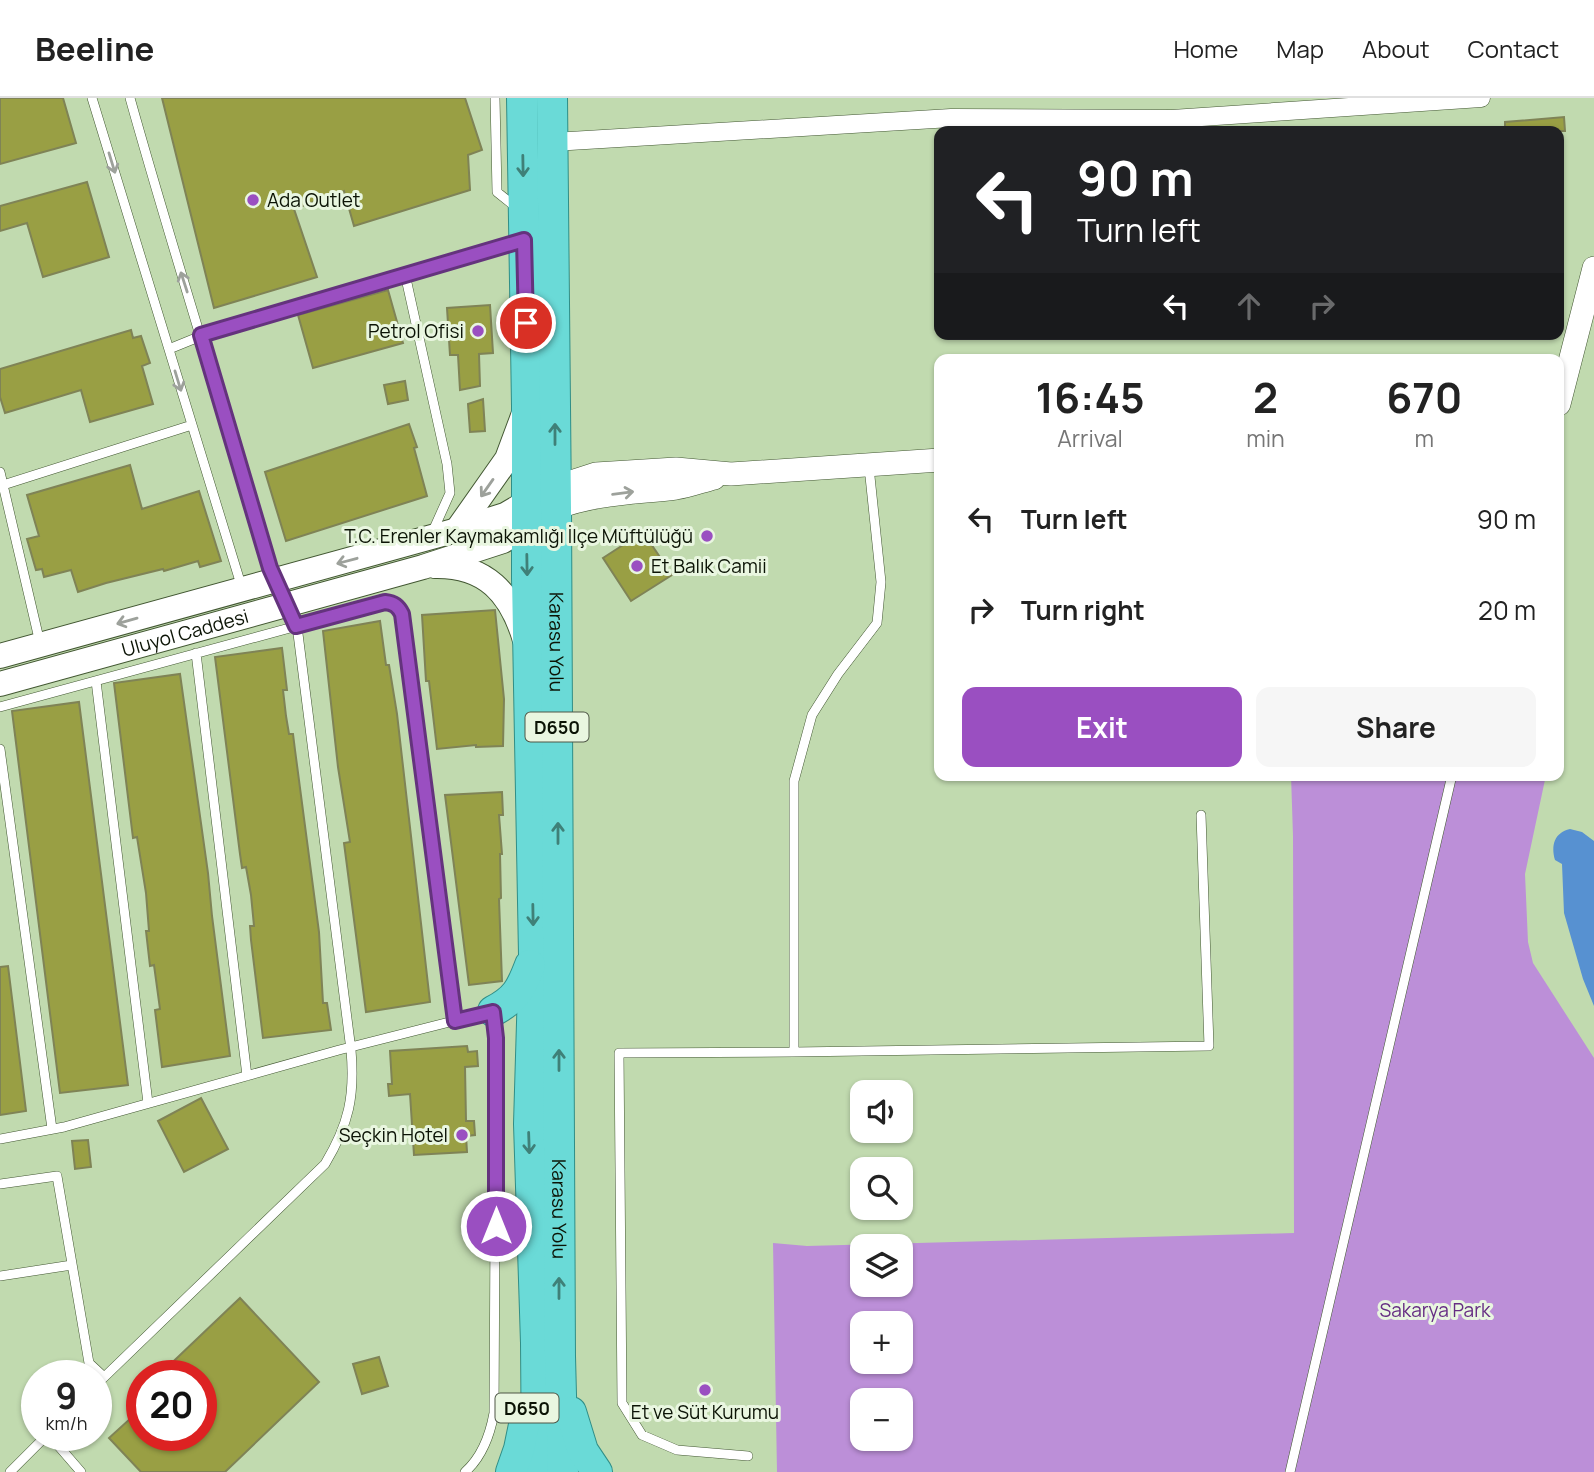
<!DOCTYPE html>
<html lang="en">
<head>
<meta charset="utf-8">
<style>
  :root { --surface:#fff; --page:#f6f6f6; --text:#222; --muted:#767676; --line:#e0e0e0; --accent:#9a4fc1 }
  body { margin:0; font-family:Manrope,sans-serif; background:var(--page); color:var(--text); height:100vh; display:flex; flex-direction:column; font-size:26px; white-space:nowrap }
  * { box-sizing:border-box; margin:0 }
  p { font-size:23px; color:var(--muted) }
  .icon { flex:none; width:38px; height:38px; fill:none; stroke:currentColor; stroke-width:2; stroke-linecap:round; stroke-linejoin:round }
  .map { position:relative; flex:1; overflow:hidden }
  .side { position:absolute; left:934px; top:256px; width:630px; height:427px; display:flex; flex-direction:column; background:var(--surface); border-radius:14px; box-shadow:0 2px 5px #0004 }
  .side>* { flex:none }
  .top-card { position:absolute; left:934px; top:28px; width:630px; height:214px; border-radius:14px; box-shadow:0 2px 5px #0004; background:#202124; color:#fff; overflow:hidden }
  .controls { position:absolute; left:850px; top:982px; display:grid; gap:14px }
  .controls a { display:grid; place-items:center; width:63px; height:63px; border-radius:14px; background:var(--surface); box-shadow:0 2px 5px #0004; font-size:35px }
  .speed { position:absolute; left:21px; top:1262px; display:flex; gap:14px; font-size:35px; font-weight:700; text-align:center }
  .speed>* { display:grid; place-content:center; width:91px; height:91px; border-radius:50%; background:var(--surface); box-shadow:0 2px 5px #0004; line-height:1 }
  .speed small { font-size:18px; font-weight:400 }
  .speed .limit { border:10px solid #d22; background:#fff; color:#111 }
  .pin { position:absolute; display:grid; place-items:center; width:60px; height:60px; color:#fff; margin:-30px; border:4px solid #fff; border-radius:50%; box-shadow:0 2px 7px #0007 }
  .me { position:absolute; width:77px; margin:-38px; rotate:0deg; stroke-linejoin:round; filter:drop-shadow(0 0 5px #0008) }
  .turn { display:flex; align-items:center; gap:24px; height:147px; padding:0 28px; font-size:32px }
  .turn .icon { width:91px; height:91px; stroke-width:2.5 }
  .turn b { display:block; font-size:49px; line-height:60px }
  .lanes { display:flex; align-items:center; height:66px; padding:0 28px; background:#0003; justify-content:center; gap:35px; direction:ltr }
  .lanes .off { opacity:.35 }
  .eta { display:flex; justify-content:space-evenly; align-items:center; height:119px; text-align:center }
  .eta b { font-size:42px; font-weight:700; line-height:49px }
  .cta { display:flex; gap:14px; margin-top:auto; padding:14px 28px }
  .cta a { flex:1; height:80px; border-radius:14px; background:var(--accent); color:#fff; font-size:28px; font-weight:700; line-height:80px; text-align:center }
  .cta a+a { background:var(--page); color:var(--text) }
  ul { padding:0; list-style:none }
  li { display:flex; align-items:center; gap:21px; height:91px; padding:0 28px }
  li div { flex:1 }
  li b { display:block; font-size:26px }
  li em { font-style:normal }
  header { display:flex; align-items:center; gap:42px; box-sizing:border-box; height:98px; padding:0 35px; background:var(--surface); border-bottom:2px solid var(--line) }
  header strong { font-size:33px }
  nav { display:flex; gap:38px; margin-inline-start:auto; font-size:24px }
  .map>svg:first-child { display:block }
  .green { fill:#bc8fd8; fill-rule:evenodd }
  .water { fill:#5791d1 }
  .building { fill:#999f44; stroke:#7f8356; stroke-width:2 }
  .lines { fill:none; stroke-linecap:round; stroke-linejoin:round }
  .service-casing { stroke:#425732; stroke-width:10 }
  .minor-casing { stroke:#425732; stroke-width:19 }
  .tertiary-casing { stroke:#425732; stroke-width:24 }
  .secondary-casing { stroke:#425732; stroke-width:26 }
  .trunk-casing { stroke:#308e87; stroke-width:32 }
  .service { stroke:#fff; stroke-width:9 }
  .minor { stroke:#fff; stroke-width:18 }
  .tertiary { stroke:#fff; stroke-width:23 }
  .secondary { stroke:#fff; stroke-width:24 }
  .trunk { stroke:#6adad7; stroke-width:30 }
  .oneway { stroke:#9da19b }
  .oneway2 { stroke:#3f8078 }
  .route-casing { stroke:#64337d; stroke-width:18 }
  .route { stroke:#9a4fc1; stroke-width:12 }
  .poi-dot { fill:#9a4fc1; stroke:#e9f6e0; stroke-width:2.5 }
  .labels { text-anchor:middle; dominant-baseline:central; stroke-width:6; stroke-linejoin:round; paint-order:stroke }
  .shield { fill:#e9f6e0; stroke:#4e5747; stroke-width:2 }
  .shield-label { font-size:18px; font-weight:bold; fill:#0b1305 }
  .poi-label { font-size:19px; fill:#0b1305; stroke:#e9f6e0; text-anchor:end }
  .street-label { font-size:19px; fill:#0b1305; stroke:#e9f6e0 }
  .park-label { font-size:19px; fill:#662d83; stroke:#e9f6e0 }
</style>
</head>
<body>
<header>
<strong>Beeline</strong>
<nav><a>Home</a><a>Map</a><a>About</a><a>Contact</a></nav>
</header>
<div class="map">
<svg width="1594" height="1374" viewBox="0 0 1594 1374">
  <rect width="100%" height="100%" fill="#c1daaf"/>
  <path class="green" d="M1291,677H1546L1525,776L1528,844L1533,865L1594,960V1374H777L773,1145L807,1148L1294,1135L1293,738ZM863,1148H901V1186H863ZM863,1225H901V1264H863ZM863,1302H901V1340H863Z"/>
  <path class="water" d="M1570,731L1582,734L1594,743V908L1583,881L1564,815L1562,766L1555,762C1551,747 1554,735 1570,731Z"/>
  <path class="building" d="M0,0H63L76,45L0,66Z
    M162,0H465L482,52L468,57L470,92L354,128L344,93L294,111L317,179L214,210Z
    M1564,19L1565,33H1505V24Z
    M87,84L109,159L43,179L27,125L0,133V108Z
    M388,192L403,245L313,270L298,217Z
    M490,207L493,255L479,256L480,288L460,292L458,257H450L447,210Z
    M131,232L133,240L141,238L150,265L142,268L153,306L90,324L81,292L5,315L0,299V271Z
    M405,283L408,302L388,306L384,287Z
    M483,301L485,333L470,334L468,306Z
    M409,326L417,349L414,350L427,398L286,443L265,374Z
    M130,367L142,411L199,393L221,463L200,469L198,463L164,473L163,471L106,485L78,494L71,472L44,479L42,471L36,472L27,441L39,438L27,397Z
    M643,434L672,477L631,503L603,460Z
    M495,512L504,601L503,648L476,649V647L437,651L429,583H426L422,517Z
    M380,523L386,567H389L397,616L430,904L366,914L344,745L350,744L338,669L323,533Z
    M282,550L287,592H283L286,618L289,636H293L295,652L319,834L323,905H327L331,932L263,940L251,842L250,828H254L251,797L246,769L242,770L240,756L215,559Z
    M180,576L208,775L212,818L230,958L162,969L155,912L160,911L154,867L150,868L146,833H149L146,795L137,739L133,740L114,585Z
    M79,604L128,987L60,995L12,613Z
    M502,694L503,717H499L502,756H500L501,800L499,801L502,883L469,887L445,697Z
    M8,868L26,1013L0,1017V869Z
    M467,948L468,954L477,953L478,968L465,969L466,1023H474L475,1037L466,1038L467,1054L414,1057L410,996L389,998L388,986H392L390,953Z
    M201,1000L228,1051L184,1074L158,1023Z
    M88,1042L91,1069L75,1071L72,1043Z
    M240,1200L319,1284L225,1374H141L109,1340L142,1310V1337H201V1278H158Z
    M379,1259L388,1288L362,1296L353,1266Z"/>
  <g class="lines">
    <g class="service-casing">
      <path id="service" d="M92,0L242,490
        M130,0C174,157 224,313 270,470L275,481
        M495,0L497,94L517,110
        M405,176L447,366L450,395L432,435
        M169,251L201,238L518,144
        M0,374L40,545
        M0,388L192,327
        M196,555L247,978
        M96,583L148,1005
        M0,609L385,504C394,505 398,508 403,516L455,923
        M0,651L52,1031
        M794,954L1209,948L1201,717
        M0,1041L64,1029L339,952L493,913L496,940L494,1315C490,1337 482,1359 465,1374
        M0,1086L57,1078L89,1265L104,1279
        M0,1178L72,1167
        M96,1287L325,1066C349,1026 355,998 351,952L297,528L279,493
        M49,1337L81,1374
        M748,1358L677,1352L642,1337L622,1305L619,955L794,954V683L812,617L838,576L877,525L881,484L869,369
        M10,1374L47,1337
        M1290,1374L1452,677"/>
    </g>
    <g class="minor-casing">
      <path id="minor" d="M553,44L951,20L1172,21L1481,0"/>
    </g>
    <g class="tertiary-casing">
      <path id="tertiary" d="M1559,306L1594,170
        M556,389L596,376L676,371L731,376L940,362
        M556,410C595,395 635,395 676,390C689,388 702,383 714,380"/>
    </g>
    <g class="secondary-casing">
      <g id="secondary">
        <path d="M457,432L507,361L523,318"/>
        <path d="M435,468C486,467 511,495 525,542"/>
        <path d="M0,558L457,432L505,417L541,396"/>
        <path id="s1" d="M0,586L423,469L503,443L539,420"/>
      </g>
    </g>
    <g class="trunk-casing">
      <g id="trunk">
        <path d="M522,0L527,308V480L534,857L529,1026L536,1245L537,1374"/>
        <path id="s2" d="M552,0L556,410L560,1258L563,1374"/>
        <path d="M493,913C516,901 521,891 530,867"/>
        <path d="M571,1314L583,1353L597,1374"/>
        <path d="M511,1374L519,1351L525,1322"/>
      </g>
    </g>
    <use href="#service" class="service"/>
    <use href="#minor" class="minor"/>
    <use href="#tertiary" class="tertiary"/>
    <use href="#secondary" class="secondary"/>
    <use href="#trunk" class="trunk"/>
  </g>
  <defs><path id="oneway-shaft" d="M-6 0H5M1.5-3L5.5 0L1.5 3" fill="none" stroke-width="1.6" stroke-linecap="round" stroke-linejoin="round" transform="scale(1.75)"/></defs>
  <g class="oneway">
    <use href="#oneway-shaft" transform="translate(112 65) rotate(73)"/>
    <use href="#oneway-shaft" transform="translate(184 184) rotate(-108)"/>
    <use href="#oneway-shaft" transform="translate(178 283) rotate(73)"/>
    <use href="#oneway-shaft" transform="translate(487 390) rotate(125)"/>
    <use href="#oneway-shaft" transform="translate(623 395) rotate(-7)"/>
    <use href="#oneway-shaft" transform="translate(347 463) rotate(165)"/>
    <use href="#oneway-shaft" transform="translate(127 523) rotate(164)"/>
  </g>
  <g class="oneway2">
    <use href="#oneway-shaft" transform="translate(523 68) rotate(89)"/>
    <use href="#oneway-shaft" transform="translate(555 336) rotate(-90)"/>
    <use href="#oneway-shaft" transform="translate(527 467) rotate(89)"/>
    <use href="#oneway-shaft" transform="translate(558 735) rotate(-90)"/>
    <use href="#oneway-shaft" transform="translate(533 817) rotate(89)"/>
    <use href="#oneway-shaft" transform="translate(559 962) rotate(-90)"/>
    <use href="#oneway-shaft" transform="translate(529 1045) rotate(88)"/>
    <use href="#oneway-shaft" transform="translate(559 1190) rotate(-90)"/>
  </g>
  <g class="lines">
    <g class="route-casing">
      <path id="route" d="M496,1128V940L493,914L455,923L402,516C398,508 394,505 385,504L296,528L270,470L201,237L524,142L526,225"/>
    </g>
    <use href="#route" class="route"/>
  </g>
  <g class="poi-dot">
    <circle cx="253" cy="102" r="7"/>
    <circle cx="478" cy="233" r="7"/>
    <circle cx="707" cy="438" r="7"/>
    <circle cx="637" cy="468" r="7"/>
    <circle cx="462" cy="1037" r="7"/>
    <circle cx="705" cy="1292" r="7"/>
  </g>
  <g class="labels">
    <g class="shield">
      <rect x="525.5" y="614.5" width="63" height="29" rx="5"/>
      <rect x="495.5" y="1295.5" width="63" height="29" rx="5"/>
    </g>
    <g class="shield-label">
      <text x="557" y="629">D650</text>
      <text x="527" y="1310">D650</text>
    </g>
    <g class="poi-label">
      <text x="267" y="102" text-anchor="start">Ada Outlet</text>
      <text x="464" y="233">Petrol Ofisi</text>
      <text x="693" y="438">T.C. Erenler Kaymakamlığı İlçe Müftülüğü</text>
      <text x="651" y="468" text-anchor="start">Et Balık Camii</text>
      <text x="448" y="1037">Seçkin Hotel</text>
      <text x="705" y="1314" text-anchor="middle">Et ve Süt Kurumu</text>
    </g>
    <g class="street-label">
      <text stroke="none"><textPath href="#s1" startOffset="192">Uluyol Caddesi</textPath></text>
      <text stroke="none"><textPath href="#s2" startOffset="544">Karasu Yolu</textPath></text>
      <text stroke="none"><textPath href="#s2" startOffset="1111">Karasu Yolu</textPath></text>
    </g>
    <g class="park-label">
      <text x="1435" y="1212">Sakarya Park</text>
    </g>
  </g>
</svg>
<div class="controls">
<a><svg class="icon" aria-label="sound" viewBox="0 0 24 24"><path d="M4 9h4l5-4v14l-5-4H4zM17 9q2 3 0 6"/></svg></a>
<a><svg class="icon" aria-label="search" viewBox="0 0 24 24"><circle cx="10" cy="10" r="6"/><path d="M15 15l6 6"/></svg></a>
<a><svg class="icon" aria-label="layers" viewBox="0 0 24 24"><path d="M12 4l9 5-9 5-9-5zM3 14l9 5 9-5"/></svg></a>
<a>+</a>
<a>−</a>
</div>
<div class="speed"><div>9<small>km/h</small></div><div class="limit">20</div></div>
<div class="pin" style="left:526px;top:225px;background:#d93025"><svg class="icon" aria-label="arrive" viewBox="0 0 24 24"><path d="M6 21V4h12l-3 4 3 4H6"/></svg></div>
<svg class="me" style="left:496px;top:1128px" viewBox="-20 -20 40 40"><circle r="17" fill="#9a4fc1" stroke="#fff" stroke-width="3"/><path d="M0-11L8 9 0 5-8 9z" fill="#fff"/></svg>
<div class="top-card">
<div class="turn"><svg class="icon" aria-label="left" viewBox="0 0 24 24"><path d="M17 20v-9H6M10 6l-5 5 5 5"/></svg><div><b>90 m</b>Turn left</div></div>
<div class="lanes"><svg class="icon" aria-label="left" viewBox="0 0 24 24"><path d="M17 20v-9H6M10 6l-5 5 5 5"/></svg><svg class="icon off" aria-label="ahead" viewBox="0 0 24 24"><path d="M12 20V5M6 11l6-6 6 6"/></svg><svg class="icon off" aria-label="right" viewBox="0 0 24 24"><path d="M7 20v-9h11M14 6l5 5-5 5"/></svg></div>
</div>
<section class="side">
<div class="eta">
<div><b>16:45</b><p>Arrival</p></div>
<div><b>2</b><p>min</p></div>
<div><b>670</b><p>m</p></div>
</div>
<ul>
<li><svg class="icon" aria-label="left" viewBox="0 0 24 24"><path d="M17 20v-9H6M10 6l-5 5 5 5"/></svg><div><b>Turn left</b></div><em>90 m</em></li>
<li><svg class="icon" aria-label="right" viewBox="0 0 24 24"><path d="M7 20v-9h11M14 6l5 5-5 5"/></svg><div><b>Turn right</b></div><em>20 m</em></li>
</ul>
<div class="cta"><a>Exit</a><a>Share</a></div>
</section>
</div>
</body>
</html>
